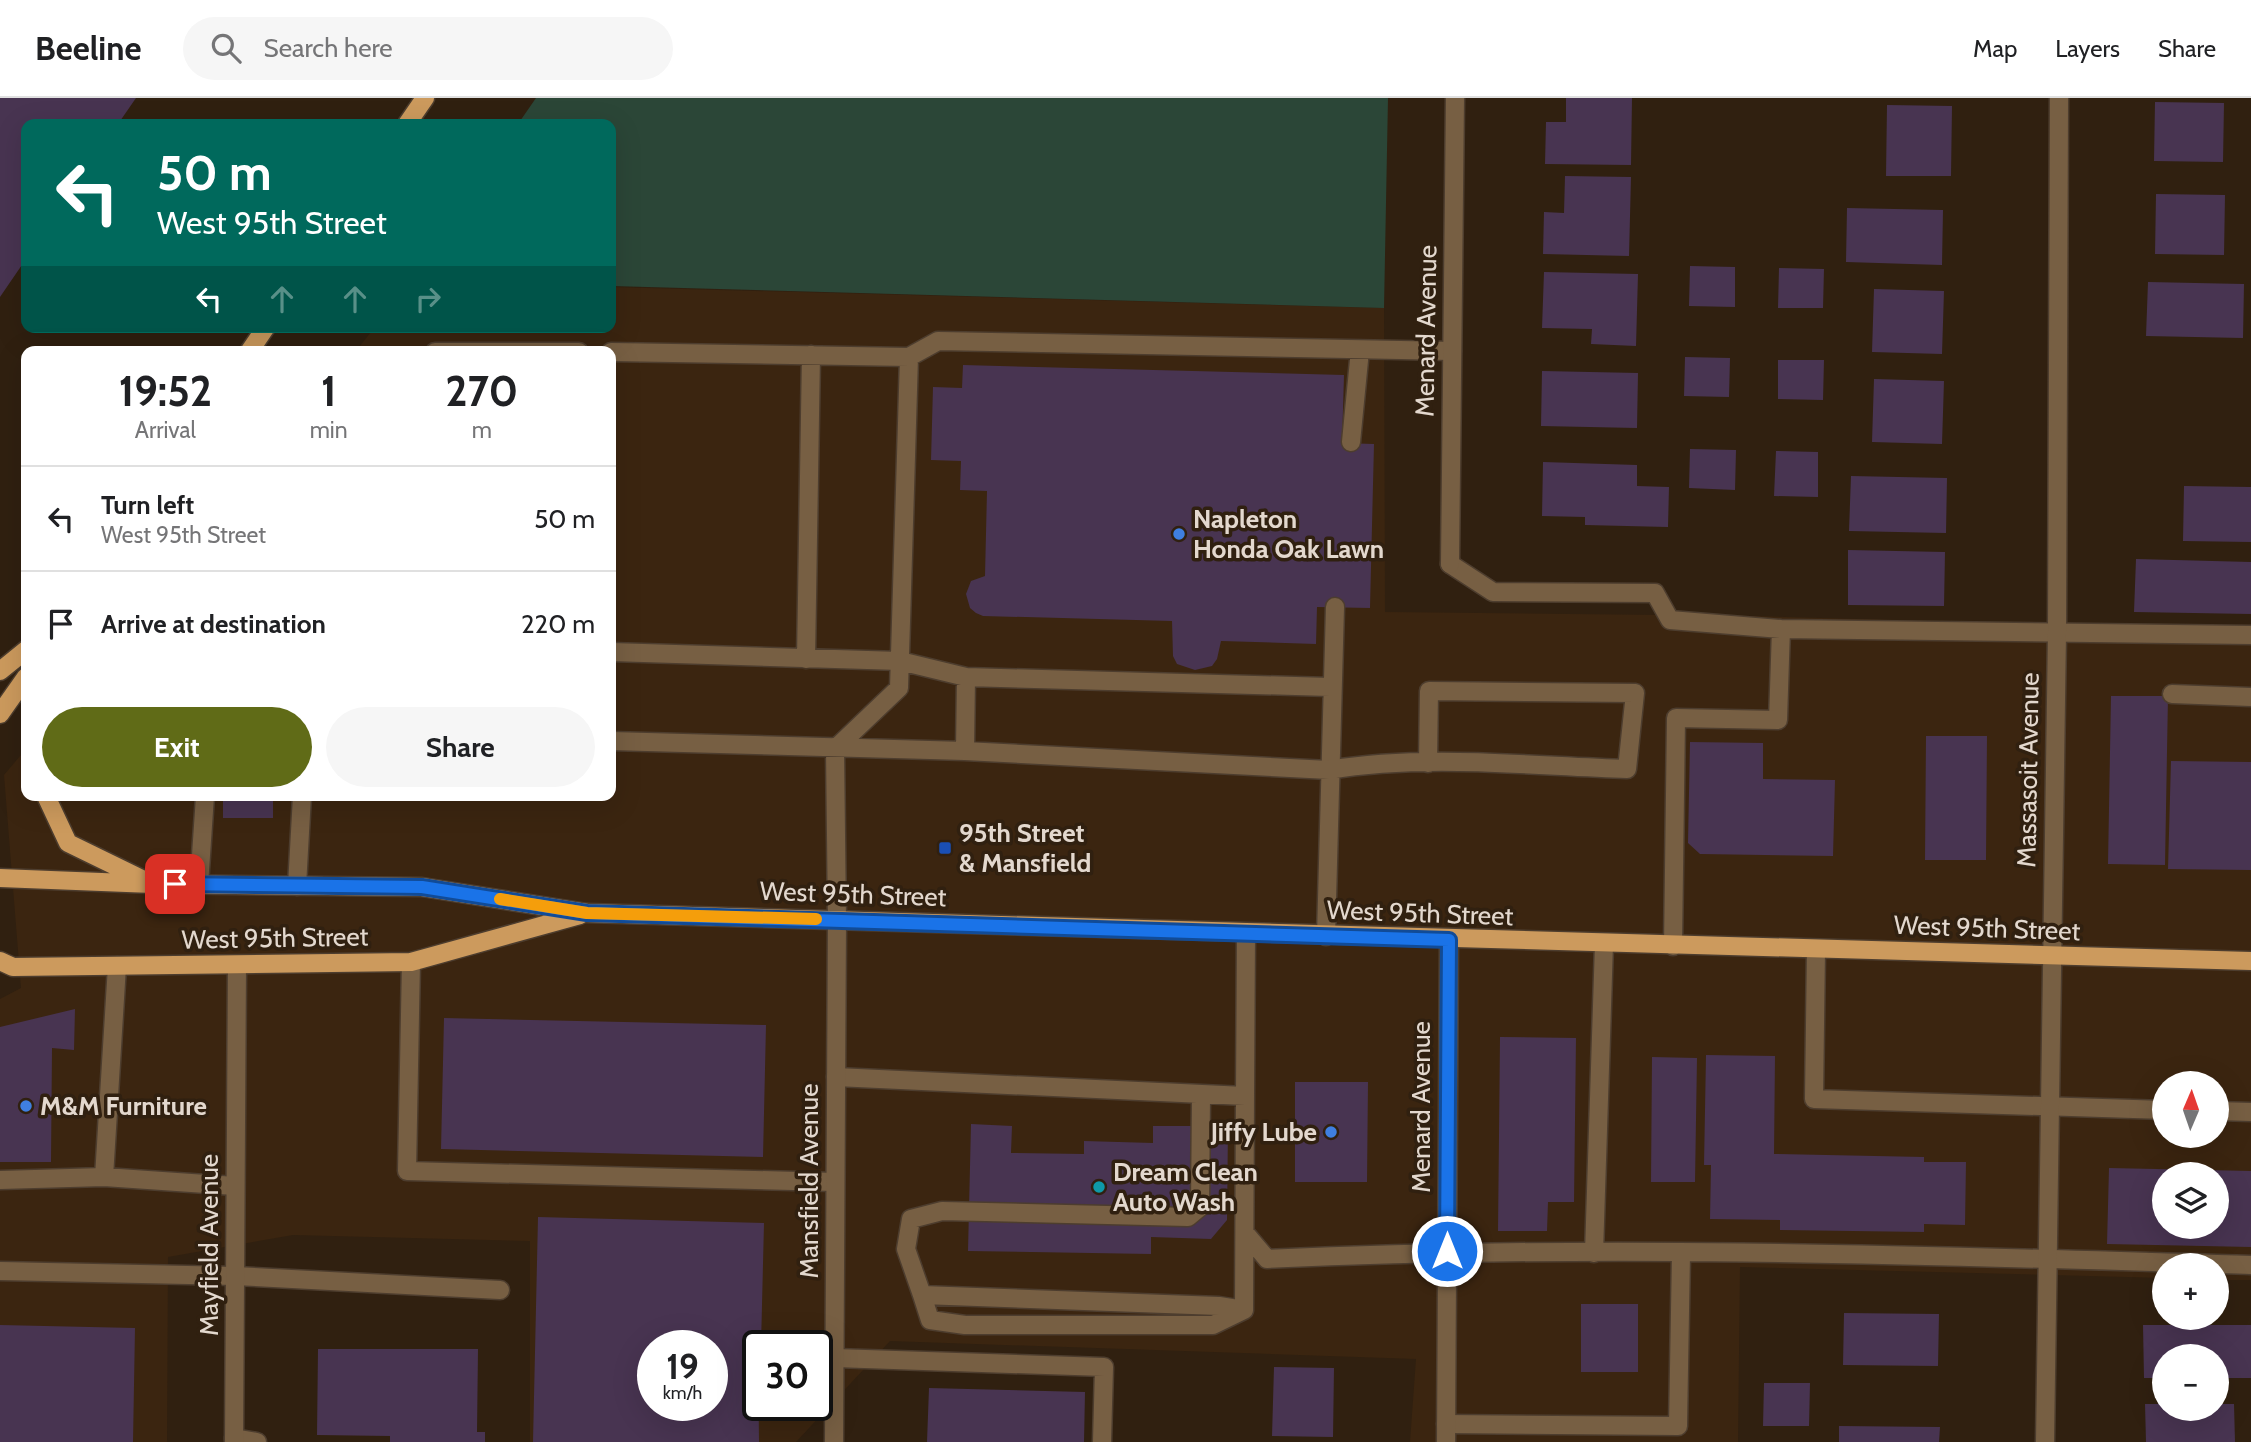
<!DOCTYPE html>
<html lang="en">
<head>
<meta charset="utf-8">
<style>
  :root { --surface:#fff; --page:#f6f6f6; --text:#202124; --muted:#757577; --line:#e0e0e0; --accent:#606b17 }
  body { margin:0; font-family:Cabin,sans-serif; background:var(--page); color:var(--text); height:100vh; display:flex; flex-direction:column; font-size:26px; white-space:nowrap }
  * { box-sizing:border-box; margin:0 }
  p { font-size:23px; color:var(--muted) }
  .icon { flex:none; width:38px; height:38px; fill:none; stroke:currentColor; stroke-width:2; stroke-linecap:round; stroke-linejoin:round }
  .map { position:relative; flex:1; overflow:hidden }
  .details { position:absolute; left:21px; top:248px; width:595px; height:455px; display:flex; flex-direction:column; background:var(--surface); border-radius:14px; box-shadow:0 7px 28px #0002 }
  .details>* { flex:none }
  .guide { position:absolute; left:21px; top:21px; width:595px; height:214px; border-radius:14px; box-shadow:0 7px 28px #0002; background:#00695c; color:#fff; overflow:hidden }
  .needle { width:46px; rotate:2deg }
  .fabs { position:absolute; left:2152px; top:973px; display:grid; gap:14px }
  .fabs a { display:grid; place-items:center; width:77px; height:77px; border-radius:50%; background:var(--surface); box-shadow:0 7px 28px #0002; font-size:35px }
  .speed { position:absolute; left:637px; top:1232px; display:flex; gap:14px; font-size:35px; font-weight:700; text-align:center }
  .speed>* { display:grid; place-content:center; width:91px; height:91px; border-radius:50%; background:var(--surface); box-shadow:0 7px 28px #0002; line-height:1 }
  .speed small { font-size:18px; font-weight:400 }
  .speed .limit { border:4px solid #111; border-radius:10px; background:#fff; color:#111 }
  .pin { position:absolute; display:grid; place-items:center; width:60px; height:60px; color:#fff; margin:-30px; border-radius:14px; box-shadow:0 4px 10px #0006 }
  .me { position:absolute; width:77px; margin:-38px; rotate:0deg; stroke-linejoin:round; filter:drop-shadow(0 0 5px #0008) }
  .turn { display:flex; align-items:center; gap:24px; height:147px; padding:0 21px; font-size:32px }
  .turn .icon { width:91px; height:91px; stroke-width:2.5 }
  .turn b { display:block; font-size:49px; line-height:60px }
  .lanes { display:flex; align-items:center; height:66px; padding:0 21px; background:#0003; justify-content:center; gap:35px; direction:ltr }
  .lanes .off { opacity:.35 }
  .eta { display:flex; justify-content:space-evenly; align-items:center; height:119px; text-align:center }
  .eta b { font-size:42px; font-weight:800; line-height:49px }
  .button { display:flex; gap:14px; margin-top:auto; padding:14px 21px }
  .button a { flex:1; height:80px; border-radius:42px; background:var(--accent); color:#fff; font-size:28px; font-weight:800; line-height:80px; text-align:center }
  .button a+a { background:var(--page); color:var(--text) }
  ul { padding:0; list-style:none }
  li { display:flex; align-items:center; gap:21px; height:105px; padding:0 21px; border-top:2px solid var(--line) }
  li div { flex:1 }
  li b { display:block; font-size:26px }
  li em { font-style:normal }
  header { display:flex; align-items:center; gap:42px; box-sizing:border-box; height:98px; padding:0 35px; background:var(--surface); border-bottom:2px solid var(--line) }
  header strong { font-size:33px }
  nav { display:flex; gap:38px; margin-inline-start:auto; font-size:24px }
  .search { width:490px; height:63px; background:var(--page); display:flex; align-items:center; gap:18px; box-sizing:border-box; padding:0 24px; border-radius:38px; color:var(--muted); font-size:26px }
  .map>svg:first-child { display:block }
  .built { fill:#3b2510; fill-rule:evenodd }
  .green { fill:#2b4637 }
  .building { fill:#483451; fill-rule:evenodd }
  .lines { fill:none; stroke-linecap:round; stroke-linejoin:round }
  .service-casing { stroke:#4d3d2e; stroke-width:21 }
  .minor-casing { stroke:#4d3d2e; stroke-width:21 }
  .primary-casing { stroke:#4d3d2e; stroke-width:21 }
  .service { stroke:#775f43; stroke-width:18 }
  .minor { stroke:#775f43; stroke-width:18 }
  .primary { stroke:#cc9a5d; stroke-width:18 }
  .route-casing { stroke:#114b97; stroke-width:18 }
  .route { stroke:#1a73e8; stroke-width:12 }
  .slow { stroke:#f59e0b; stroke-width:12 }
  .shop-dot { fill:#3f7fe0; stroke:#302010; stroke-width:2.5 }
  .transit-dot { fill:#1a4fb4; stroke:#302010; stroke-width:2.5 }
  .culture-dot { fill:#0f9aa8; stroke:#302010; stroke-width:2.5 }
  .labels { text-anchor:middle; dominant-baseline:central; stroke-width:7; stroke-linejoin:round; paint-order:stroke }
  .street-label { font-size:26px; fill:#e3d8ce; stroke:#302010 }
  .poi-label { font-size:26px; font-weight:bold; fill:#e3d8ce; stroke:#302010; text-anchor:start }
</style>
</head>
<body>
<header>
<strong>Beeline</strong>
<div class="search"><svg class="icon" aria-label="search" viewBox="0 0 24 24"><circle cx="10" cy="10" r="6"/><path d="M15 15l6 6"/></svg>Search here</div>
<nav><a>Map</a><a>Layers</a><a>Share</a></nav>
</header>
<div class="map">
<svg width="2251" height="1344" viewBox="0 0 2251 1344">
  <rect width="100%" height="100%" fill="#302010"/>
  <path class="built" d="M611,189L1384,210L1385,514L1754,518L2251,532V1182H2217V1167H2165V1180L1740,1169L1738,1344H1410L1416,1261L890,1243L796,1344H530V1143L293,1137L168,1159L167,1344H0V901L21,890L4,677L26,651V698H611V254H355L375,229H611ZM2165,985H2217V1038H2165ZM2165,1076H2217V1129H2165ZM653,1248H712V1307H653ZM758,1248H817V1307H758Z"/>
  <path class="green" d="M536,0H1388L1384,210L611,188V26H518Z"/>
  <path class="building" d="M0,0H136L118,26H26V161L0,199Z
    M1566,0H1632L1631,67L1545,66L1546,24H1566Z
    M2155,4L2224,5L2223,64L2154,63Z
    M1887,7L1952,8L1951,78H1886Z
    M1565,78L1631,79L1629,158L1543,156L1544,114L1564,115Z
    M2156,96L2225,97L2224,157L2155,156Z
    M1847,110L1943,112L1942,167L1846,164Z
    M1690,168L1735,169V209L1689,208Z
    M1779,170L1824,171L1823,210H1778Z
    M1544,174L1638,176L1636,248L1591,246L1592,231L1542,230Z
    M2148,184L2244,186L2243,240L2146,238Z
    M1874,191L1944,193L1942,256L1872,254Z
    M1685,259L1730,260L1729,299L1684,298Z
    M1778,262H1824L1823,302L1778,301Z
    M963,267L1344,277L1342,345L1374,346L1370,510L1317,509L1316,546L1221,543L1217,561L1212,568L1195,572L1177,566L1173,558L1172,523L983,518L976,515L970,510L966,496L971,483L985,478L987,393L960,392L961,363L931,362L933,289L962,290Z
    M1542,273L1638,275L1637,330L1541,328Z
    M1874,281L1944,283L1942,346L1872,344Z
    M1690,351L1736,352L1735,392L1689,390Z
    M1776,353L1818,354V399L1774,398Z
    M1543,364L1637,367V388L1669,389L1668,429L1585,427V419L1542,418Z
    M1851,378L1947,380L1946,435L1849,433Z
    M2184,388L2251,389V444L2183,443Z
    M1848,452L1945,454L1944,508L1848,507Z
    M2136,461L2251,464V516L2134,514Z
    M2111,598H2168L2165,767L2108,766Z
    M1926,638H1987L1986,762H1925Z
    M1690,644L1763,645V681L1835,682L1833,758L1700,756L1688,745Z
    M2171,663L2251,664V772L2168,771Z
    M223,698H273V720H223Z
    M75,911L74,952L52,950L51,1064H0V929Z
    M444,920L766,927L763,1059L441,1051Z
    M1500,939L1576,940L1574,1104H1548L1547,1133H1498Z
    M1706,957L1775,958L1774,1056L1924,1059V1064H1966L1965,1127L1924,1126V1134L1780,1132V1122L1710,1121L1711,1067H1704Z
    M1652,959L1697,960L1695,1084H1651Z
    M1295,984H1368L1367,1084H1295Z
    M971,1026L1012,1028L1011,1055L1084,1056V1043L1153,1045V1028H1228L1227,1122L1211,1141L1151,1139V1156L968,1153Z
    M2109,1070L2251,1073V1149L2107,1146ZM2165,1076H2217V1129H2165Z
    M538,1119L764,1125L761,1248H758L759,1344H533ZM653,1248H712V1307H653Z
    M1581,1206H1638V1274H1581Z
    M1844,1215L1939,1216L1938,1268L1843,1267Z
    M0,1227L135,1230L133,1344H0Z
    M2143,1227H2251V1280H2217V1258H2165V1280H2144Z
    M318,1251H478L477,1334H485V1344H390V1338L317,1337Z
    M1274,1269L1334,1270L1333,1339L1272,1338Z
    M1764,1285H1810L1809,1328H1763Z
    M929,1290L1085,1294L1084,1344H927Z
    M2145,1306H2165V1311H2217V1306H2234L2235,1344H2146Z
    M1839,1328L1940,1329L1939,1344H1839Z"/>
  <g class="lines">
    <g class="service-casing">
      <path id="service" d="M435,254H579
        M611,254L909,259L899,590L835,651L837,822
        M909,259L938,243L1452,253
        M1351,344L1360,252
        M1450,466L1493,494L1655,495L1670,522L1781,531L2251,537
        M611,554L900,563L966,579L1330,589
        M806,561L811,257
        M966,579L965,653L1329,672C1426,656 1529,668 1627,671L1635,595L1429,593L1428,665
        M2172,596L2251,599
        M611,643L965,653
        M199,787L205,698
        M297,788L302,698
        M1326,838L1335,509
        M1673,848L1676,620L1778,622L1781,531
        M1816,852L1814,1001L2165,1012
        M411,864L407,1073L835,1084
        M117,868L104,1079L235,1088
        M836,979L1245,998L1246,835
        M1201,998L1200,1109L1188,1119L942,1113L911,1121L906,1151L922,1197L1219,1208L1244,1212L1245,998
        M2217,1013L2251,1014
        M0,1082L104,1079
        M1245,1135L1267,1161C1595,1146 1924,1157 2251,1167
        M1594,1155L1604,846
        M0,1173L235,1178L500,1192
        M922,1197L930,1222L965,1227H1213L1244,1212
        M835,1260L1104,1269L1102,1344
        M1446,1326L1678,1328L1681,1156
        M234,1340L257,1344"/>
    </g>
    <g class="minor-casing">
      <path id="minor" d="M1450,466L1455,0
        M234,1344L237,867
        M834,1344L837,822
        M1446,1344L1449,842
        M2045,1344L2057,535L2059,0"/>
    </g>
    <g class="primary-casing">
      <path id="primary" d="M407,26L425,0
        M249,254L266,229
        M0,573L26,552
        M0,616L26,579
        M46,698L68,745L146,783
        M0,780L152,786L422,789L587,815L2251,863
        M0,863L13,869L411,864L580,817"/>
    </g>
    <use href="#service" class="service"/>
    <use href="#minor" class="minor"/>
    <use href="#primary" class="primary"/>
  </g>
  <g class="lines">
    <g class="route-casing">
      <path id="route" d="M175,786L422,789L587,815L1449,842L1447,1153"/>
    </g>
    <use href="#route" class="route"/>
    <path class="slow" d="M500,801L587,815L816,821"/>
  </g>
  <g class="shop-dot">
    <circle cx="1179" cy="436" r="7"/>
    <circle cx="26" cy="1008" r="7"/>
    <circle cx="1331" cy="1034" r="7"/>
  </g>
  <rect class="transit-dot" x="938" y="743" width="14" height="14" rx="3.5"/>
  <circle class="culture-dot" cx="1099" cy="1089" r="7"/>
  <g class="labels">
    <g class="street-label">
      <text transform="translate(1426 233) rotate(-89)">Menard Avenue</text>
      <text transform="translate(2028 672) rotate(-89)">Massasoit Avenue</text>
      <text transform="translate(853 796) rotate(2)">West 95th Street</text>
      <text transform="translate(1420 815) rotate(2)">West 95th Street</text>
      <text transform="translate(1987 830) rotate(2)">West 95th Street</text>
      <text transform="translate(275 840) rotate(-1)">West 95th Street</text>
      <text transform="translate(1421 1009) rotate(-90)">Menard Avenue</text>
      <text transform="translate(809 1083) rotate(-90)">Mansfield Avenue</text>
      <text transform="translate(209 1147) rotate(-90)">Mayfield Avenue</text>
    </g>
    <g class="poi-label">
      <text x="1193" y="421">Napleton<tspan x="1193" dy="30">Honda Oak Lawn</tspan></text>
      <text x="959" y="735">95th Street<tspan x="959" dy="30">&amp; Mansfield</tspan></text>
      <text x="40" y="1008">M&amp;M Furniture</text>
      <text x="1317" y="1034" text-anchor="end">Jiffy Lube</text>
      <text x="1113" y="1074">Dream Clean<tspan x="1113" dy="30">Auto Wash</tspan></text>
    </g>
  </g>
</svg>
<div class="fabs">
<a><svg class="needle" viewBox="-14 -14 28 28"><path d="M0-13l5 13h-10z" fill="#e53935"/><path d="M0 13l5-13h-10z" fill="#757577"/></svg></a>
<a><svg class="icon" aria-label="layers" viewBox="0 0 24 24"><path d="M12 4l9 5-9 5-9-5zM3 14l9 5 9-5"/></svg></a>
<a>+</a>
<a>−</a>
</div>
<div class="speed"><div>19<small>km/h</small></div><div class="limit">30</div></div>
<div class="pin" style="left:175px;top:786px;background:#d93025"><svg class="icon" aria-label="arrive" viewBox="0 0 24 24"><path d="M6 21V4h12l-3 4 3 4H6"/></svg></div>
<svg class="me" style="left:1447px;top:1153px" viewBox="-20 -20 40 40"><circle r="17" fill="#1a73e8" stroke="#fff" stroke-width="3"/><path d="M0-11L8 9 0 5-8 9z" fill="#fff"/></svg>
<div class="guide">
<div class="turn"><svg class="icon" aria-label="left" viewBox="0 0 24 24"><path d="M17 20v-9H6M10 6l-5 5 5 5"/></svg><div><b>50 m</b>West 95th Street</div></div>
<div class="lanes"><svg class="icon" aria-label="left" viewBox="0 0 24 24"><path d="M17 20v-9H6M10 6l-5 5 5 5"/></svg><svg class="icon off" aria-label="ahead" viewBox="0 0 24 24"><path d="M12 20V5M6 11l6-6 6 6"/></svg><svg class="icon off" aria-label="ahead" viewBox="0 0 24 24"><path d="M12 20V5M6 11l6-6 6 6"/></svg><svg class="icon off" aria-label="right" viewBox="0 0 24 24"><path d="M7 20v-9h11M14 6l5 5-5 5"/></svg></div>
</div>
<section class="details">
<div class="eta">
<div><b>19:52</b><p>Arrival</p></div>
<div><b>1</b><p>min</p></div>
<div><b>270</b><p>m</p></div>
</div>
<ul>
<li><svg class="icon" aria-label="left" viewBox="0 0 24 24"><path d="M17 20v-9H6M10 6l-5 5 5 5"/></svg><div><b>Turn left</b><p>West 95th Street</p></div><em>50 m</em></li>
<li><svg class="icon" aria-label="arrive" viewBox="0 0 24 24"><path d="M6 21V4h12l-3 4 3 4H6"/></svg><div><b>Arrive at destination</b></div><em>220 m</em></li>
</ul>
<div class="button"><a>Exit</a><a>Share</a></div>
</section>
</div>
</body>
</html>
